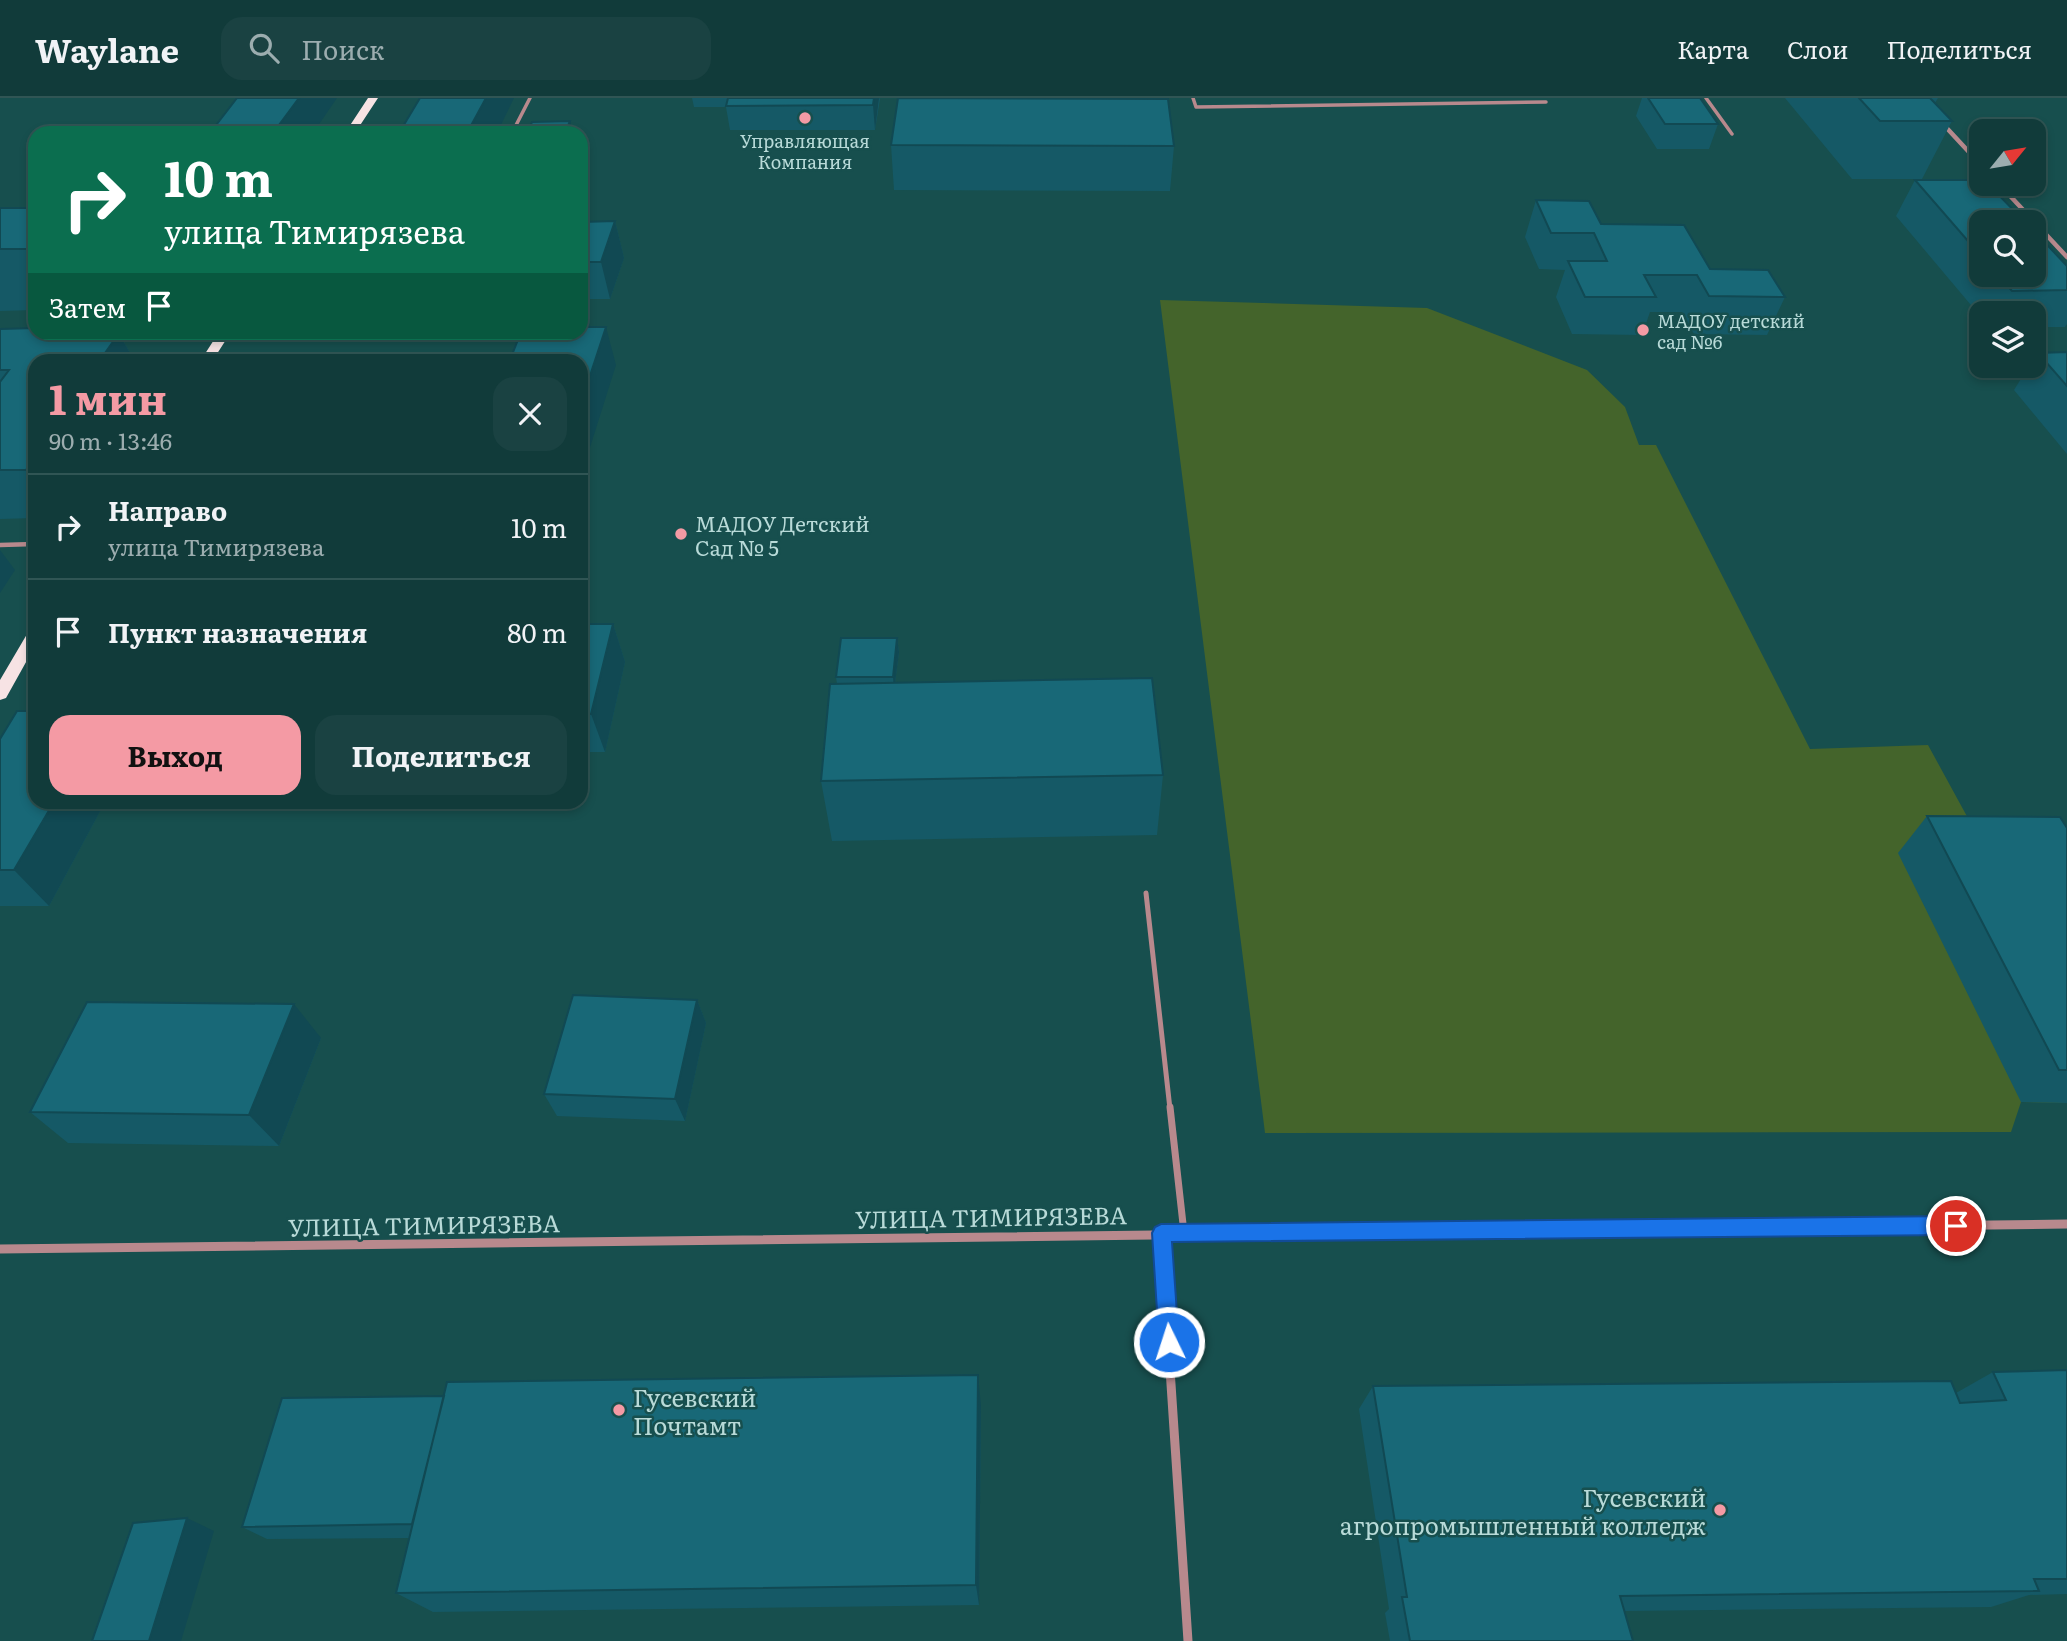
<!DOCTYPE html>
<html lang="ru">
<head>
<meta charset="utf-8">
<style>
  :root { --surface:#113b3a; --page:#1a4242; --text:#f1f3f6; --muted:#9cadaf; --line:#305554; --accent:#f49aa4 }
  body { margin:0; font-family:Literata,serif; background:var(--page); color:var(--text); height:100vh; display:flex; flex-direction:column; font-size:26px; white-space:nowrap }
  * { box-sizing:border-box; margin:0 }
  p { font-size:23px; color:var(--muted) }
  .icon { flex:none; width:38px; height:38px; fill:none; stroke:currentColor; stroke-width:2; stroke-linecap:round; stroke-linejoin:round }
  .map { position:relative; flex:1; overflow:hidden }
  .panel { position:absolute; left:28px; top:256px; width:560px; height:455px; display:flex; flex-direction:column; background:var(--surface); border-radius:21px; box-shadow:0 4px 10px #0003,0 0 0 2px var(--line) }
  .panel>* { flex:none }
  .guide { position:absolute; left:28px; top:28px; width:560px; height:214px; border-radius:21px; box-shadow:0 4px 10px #0003,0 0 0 2px var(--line); background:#0b6e4f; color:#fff; overflow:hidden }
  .needle { width:46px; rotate:60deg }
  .tools { position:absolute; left:1969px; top:21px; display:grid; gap:14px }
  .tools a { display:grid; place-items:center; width:77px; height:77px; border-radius:14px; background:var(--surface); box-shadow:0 4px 10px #0003,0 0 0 2px var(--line); font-size:35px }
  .pin { position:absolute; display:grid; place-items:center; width:60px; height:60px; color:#fff; margin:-30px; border:4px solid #fff; border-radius:50%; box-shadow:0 2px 7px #0007 }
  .me { position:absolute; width:77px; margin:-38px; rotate:356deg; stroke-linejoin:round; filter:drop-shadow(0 0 5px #0008) }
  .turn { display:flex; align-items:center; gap:24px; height:147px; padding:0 21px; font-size:32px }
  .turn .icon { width:91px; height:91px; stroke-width:2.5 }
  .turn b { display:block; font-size:49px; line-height:60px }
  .then { display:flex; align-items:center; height:66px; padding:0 21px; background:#0003; gap:14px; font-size:26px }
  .round { display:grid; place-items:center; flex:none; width:74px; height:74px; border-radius:21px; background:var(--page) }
  .overview { display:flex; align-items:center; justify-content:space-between; height:119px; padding:0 21px }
  h1 { font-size:42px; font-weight:700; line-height:52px; color:var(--accent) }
  .primary-button { display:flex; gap:14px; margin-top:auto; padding:14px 21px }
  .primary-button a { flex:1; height:80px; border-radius:21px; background:var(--accent); color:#111; font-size:28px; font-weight:700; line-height:80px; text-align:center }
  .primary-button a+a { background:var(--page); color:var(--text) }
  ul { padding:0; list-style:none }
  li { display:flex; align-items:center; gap:21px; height:105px; padding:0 21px; border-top:2px solid var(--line) }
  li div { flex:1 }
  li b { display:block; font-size:26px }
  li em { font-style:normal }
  header { display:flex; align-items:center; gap:42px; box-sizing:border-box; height:98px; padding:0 35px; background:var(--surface); border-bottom:2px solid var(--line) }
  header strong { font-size:33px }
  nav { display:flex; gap:38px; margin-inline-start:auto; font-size:24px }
  .search { width:490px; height:63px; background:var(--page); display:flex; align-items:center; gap:18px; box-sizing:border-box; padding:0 24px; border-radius:21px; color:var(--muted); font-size:26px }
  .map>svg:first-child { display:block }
  .green { fill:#44642b }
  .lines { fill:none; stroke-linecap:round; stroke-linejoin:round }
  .lane-far3 { stroke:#b8898d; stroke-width:3.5 }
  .lane-far2 { stroke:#b8898d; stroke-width:4.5 }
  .lane-far1 { stroke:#b8898d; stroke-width:5 }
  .lane { stroke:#b8898d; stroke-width:7 }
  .street-far1 { stroke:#b8898d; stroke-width:4.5 }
  .street { stroke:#b8898d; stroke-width:9 }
  .primary { fill:#f7e3e4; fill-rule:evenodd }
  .wall { fill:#155966 }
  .shaded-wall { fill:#114953 }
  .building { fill:#186877; stroke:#114953; stroke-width:2 }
  .route { fill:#1a73e8; stroke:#114b97; stroke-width:2 }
  .poi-dot { fill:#f49aa4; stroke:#174f4e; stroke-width:2.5 }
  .labels { text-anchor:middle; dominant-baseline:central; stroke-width:5; stroke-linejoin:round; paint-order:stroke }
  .far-poi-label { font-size:18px; fill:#b8dad8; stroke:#174f4e }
  .poi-label { font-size:21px; fill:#b8dad8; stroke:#174f4e; text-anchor:start }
  .near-street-label { font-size:24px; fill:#b8dad8; stroke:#174f4e }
  .near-poi-label { font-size:24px; fill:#b8dad8; stroke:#174f4e; text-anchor:start }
</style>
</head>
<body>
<header>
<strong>Waylane</strong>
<div class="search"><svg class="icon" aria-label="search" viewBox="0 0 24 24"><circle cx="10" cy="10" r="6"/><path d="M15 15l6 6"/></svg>Поиск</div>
<nav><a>Карта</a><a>Слои</a><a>Поделиться</a></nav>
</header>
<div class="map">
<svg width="2067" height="1543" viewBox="0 0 2067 1543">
  <rect width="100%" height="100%" fill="#174f4e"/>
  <path class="green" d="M1160,202L1427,210L1587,272L1625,309L1639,347H1656L1810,651L1928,647L1987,755L2067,827V1005L2021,1004L2011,1034L1265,1035Z"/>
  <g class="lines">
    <path class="lane-far3" d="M1193,0L1196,9L1546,4
      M1706,0L1732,36
      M512,35L530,0"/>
    <path class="lane-far2" d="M0,447L35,446"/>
    <path class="lane-far1" d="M1146,795L1170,1011"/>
    <path class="lane" d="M1170,1009L1184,1135"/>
    <path class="street-far1" d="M1943,26L1981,67
      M1999,86L2067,159
      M113,242L221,240"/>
    <path class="street" d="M1161,1135L1188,1543
      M0,1151L2067,1126"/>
    <path class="primary" d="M368,0H378L355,35H345Z
      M219,234H231L213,262H201Z
      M35,530V548L6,600L0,602V582L30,531Z"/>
  </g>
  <path class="wall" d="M692,0H879L880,1L875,32H730L726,9H694Z
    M1642,0H1700L1718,26L1709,51H1657L1636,18Z
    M1785,0H1938L1935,5L1952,23L1922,81H1852Z
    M891,47L1174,48L1170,93L894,92Z
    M1915,82L1981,124V177H2034L2067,168V226L2065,229H2034V215H1981V219L1896,118Z
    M1536,102L1601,126L1710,171L1785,199L1767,237L1694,236L1682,214H1650L1642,237L1572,236L1556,199L1565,172L1539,171L1525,139Z
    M0,110H35V212L0,213Z
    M615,123L624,160L610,201H581V124Z
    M0,231L35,234H118L134,262H35V420L0,421Z
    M2067,254V356L2014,292L2029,268H2034V261L2038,255Z
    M581,526H613L625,564L605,654H581Z
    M897,540L899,554L895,585L1163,677L1157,737L832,743L821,683L837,586L836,579Z
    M0,641L35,704H105L49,808H0Z
    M1927,718L2067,730V1005L2021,1004L1898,755Z
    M697,902L706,925L685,1023L557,1018L544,996Z
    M321,940L279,1048L68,1045L30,1014Z
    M2067,1272V1496L2029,1497L1991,1509L1624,1513L1633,1543H1390L1385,1515L1389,1511L1359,1311L1373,1288L1956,1295L1993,1274Z
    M981,1307L979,1507L433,1514L396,1495L409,1440L267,1441L242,1429Z"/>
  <path class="shaded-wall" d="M299,0H337L313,35H273Z
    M486,0H514L497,35H467Z
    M874,0H879L875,32L873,7Z
    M570,23L573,35H565Z
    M615,123L624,160L610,201L601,164Z
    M606,229L616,267L581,378V305Z
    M116,234H118L134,262H100Z
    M35,358V385L26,372Z
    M0,452L15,472L0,495Z
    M613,526L625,564L605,654L591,616Z
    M897,540L899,554L894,593L893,579Z
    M54,704H105L49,808L14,772Z
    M697,902L706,925L685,1023L675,1001Z
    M294,906L321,940L279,1048L249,1017Z
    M978,1277L981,1307L979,1507L976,1487Z
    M187,1420L214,1433L181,1543H149Z"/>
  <path class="building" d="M237,0H299L273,35H210Z
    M420,0H486L467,35H399Z
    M728,0H874L873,7L726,8Z
    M898,0L1168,1L1174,48L891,47Z
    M1648,0H1700L1718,26H1665Z
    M1859,0H1930L1952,23H1880Z
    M570,23L565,35H527L532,24Z
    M1915,82H1981V86H1988L2025,124H1981V158Z
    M1536,102L1589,103L1601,126L1684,127L1710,171L1768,172L1785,199L1709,198L1697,177H1644L1656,199H1585L1568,163H1607L1594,135H1551Z
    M0,110H35V151H0Z
    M615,123L601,164H581V124Z
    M2034,133L2067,168V192L2012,193L1998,177H2034Z
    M581,229H606L581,305V262H510L521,234H581Z
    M35,230V234H116L117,238L100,262H35V358L26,372H0V284L9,272H0V231Z
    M2067,254V288L2038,255Z
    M581,526H613L591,616H581Z
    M841,540H897L893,579H836Z
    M1152,580L1163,677L821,683L830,586Z
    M17,613H35V704H54L14,772H0V641Z
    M1927,718L2060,719L2067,730V972H2059Z
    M573,897L697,902L675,1001L544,996Z
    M87,904L294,906L249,1017L30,1014Z
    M2067,1272V1481H2034L2039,1493L1620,1498L1633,1543H1410L1402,1499H1407L1373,1288L1951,1283L1960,1305L2006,1302L1993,1274Z
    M978,1277L976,1487L396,1495L447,1284Z
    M444,1298L412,1426L242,1429L282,1300Z
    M187,1420L149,1543H92L133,1425Z"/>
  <path class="route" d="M1956,1118L1963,1121L1966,1128L1963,1134L1956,1137L1172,1144L1179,1244L1176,1251L1169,1254L1161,1251L1159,1244L1152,1135L1155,1129L1161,1126Z"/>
  <g class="poi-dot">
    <circle cx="805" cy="20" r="7"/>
    <circle cx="1643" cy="232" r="7"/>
    <circle cx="681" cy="436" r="7"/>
    <circle cx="619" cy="1312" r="7"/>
    <circle cx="1720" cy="1412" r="7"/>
  </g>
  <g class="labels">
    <g class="far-poi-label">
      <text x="805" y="42">Управляющая<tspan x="805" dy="21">Компания</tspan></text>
      <text x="1657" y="222" text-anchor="start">МАДОУ детский<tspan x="1657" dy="21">сад №6</tspan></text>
    </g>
    <g class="poi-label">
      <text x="695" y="424">МАДОУ Детский<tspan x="695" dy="24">Сад № 5</tspan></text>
    </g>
    <g class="near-street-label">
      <text transform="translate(991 1118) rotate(-1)">УЛИЦА ТИМИРЯЗЕВА</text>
      <text transform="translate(424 1126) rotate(-1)">УЛИЦА ТИМИРЯЗЕВА</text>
    </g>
    <g class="near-poi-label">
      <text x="633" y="1298">Гусевский<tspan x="633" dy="28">Почтамт</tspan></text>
      <text x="1706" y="1398" text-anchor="end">Гусевский<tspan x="1706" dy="28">агропромышленный колледж</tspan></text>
    </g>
  </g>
</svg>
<div class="tools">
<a><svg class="needle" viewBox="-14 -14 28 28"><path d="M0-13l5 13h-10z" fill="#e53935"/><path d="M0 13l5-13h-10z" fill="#9cadaf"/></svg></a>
<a><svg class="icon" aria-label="search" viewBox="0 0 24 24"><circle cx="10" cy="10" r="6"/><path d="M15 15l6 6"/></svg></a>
<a><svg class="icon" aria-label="layers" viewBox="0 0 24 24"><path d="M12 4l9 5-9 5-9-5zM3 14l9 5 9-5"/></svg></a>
</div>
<div class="pin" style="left:1956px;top:1128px;background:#d93025"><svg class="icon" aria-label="arrive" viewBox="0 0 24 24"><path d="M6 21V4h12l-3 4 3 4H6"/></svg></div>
<svg class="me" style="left:1169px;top:1244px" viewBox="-20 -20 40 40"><circle r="17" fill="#1a73e8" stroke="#fff" stroke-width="3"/><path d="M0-11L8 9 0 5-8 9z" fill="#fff"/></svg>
<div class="guide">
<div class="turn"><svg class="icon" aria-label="right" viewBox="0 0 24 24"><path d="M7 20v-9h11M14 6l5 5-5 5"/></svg><div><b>10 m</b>улица Тимирязева</div></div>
<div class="then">Затем<svg class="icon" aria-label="arrive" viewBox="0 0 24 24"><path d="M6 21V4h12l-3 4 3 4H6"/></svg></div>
</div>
<section class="panel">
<div class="overview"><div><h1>1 мин</h1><p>90 m · 13:46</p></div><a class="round"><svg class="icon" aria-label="close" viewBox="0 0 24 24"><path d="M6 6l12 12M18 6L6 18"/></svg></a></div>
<ul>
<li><svg class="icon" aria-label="right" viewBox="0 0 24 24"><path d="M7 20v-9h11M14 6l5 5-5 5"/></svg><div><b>Направо</b><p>улица Тимирязева</p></div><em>10 m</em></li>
<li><svg class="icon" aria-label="arrive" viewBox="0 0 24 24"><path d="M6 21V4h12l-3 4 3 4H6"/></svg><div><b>Пункт назначения</b></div><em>80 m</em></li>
</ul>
<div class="primary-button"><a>Выход</a><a>Поделиться</a></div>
</section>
</div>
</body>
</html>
